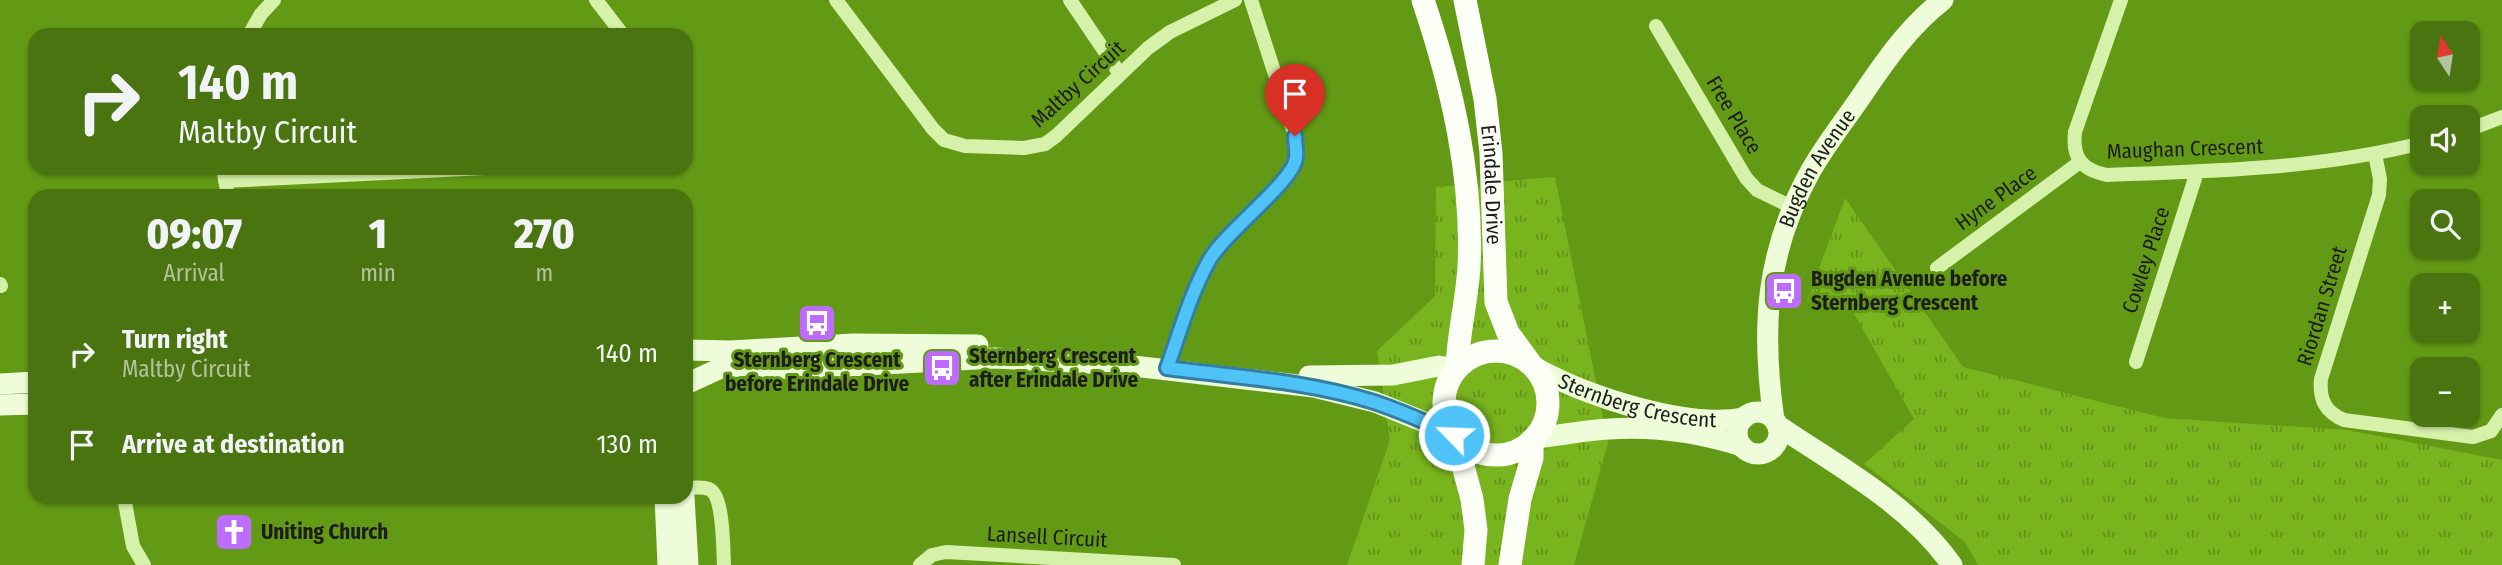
<!DOCTYPE html>
<html lang="en">
<head>
<meta charset="utf-8">
<style>
  :root { --surface:#4a7410; --page:#547c1e; --text:#f1f3f6; --muted:#b2c39f }
  body { margin:0; font-family:"Fira Sans Condensed",sans-serif; background:var(--page); color:var(--text); height:100vh; display:flex; flex-direction:column; font-size:26px; white-space:nowrap }
  * { box-sizing:border-box; margin:0 }
  p { font-size:23px; color:var(--muted) }
  .icon { flex:none; width:38px; height:38px; fill:none; stroke:currentColor; stroke-width:2; stroke-linecap:round; stroke-linejoin:round }
  .map { position:relative; flex:1; overflow:hidden }
  .drawer { position:absolute; left:28px; top:189px; width:665px; height:315px; display:flex; flex-direction:column; background:var(--surface); border-radius:21px; box-shadow:0 2px 5px #0004 }
  .drawer>* { flex:none }
  .top-card { position:absolute; left:28px; top:28px; width:665px; height:147px; border-radius:21px; box-shadow:0 2px 5px #0004; background:#4a7410; color:var(--text); overflow:hidden }
  .needle { width:46px; rotate:348deg }
  .controls { position:absolute; left:2410px; top:21px; display:grid; gap:14px }
  .controls a { display:grid; place-items:center; width:70px; height:70px; border-radius:14px; background:var(--surface); box-shadow:0 2px 5px #0004; font-size:35px }
  .pin { position:absolute; display:grid; place-items:center; width:60px; height:60px; color:#fff; margin:-72px -30px; border-radius:50% 50% 50% 0; rotate:-45deg; box-shadow:0 0 7px #0007 }
  .pin .icon { rotate:45deg }
  .me { position:absolute; width:77px; margin:-38px; rotate:294deg; stroke-linejoin:round; filter:drop-shadow(0 0 5px #0008) }
  .turn { display:flex; align-items:center; gap:24px; height:147px; padding:0 35px; font-size:32px }
  .turn .icon { width:91px; height:91px; stroke-width:2.5 }
  .turn b { display:block; font-size:49px; line-height:60px }
  .eta { display:flex; justify-content:space-evenly; align-items:center; height:119px; text-align:center }
  .eta b { font-size:42px; font-weight:800; line-height:49px }
  ul { padding:0; list-style:none }
  li { display:flex; align-items:center; gap:21px; height:91px; padding:0 35px }
  li div { flex:1 }
  li b { display:block; font-size:26px }
  li em { font-style:normal }
  .map>svg:first-child { display:block }
  .park { fill:url(#park-tufts) }
  .lines { fill:none; stroke-linecap:round; stroke-linejoin:round }
  .street { stroke:#d6f2aa; stroke-width:14 }
  .secondary { stroke:#eefcd9; stroke-width:21 }
  .primary { stroke:#fbfff5; stroke-width:23 }
  .route-casing { stroke:#337fa1; stroke-width:18 }
  .route { stroke:#4fc3f7; stroke-width:12 }
  .labels { text-anchor:middle; dominant-baseline:central; stroke-width:6; stroke-linejoin:round; paint-order:stroke }
  .street-label { font-size:21px; fill:#1d1d1d; stroke:#639a15 }
  .poi-label { font-size:21px; font-weight:bold; fill:#1d1d1d; stroke:#639a15; text-anchor:start }
</style>
</head>
<body>
<div class="map">
<svg width="2502" height="565" viewBox="0 0 2502 565">
  <defs>
    <pattern id="park-tufts" width="24" height="20" patternUnits="userSpaceOnUse" patternTransform="scale(1.75)"><rect width="24" height="20" fill="#78b41d"/><path d="M3 7l-1-3M5 7V3M7 7l1-3M15 17l-1-3M17 17v-4M19 17l1-3" fill="none" stroke="#629219"/></pattern>
  </defs>
  <rect width="100%" height="100%" fill="#639a15"/>
  <path class="park" d="M1555,177L1608,443L1574,565H1347L1390,440L1377,351L1435,296L1436,187Z
    M1845,198L1963,367L2164,418L2347,430L2502,460V565H1978L1965,542L1864,464L1914,419L1845,298L1807,301Z"/>
  <g class="lines">
    <path class="street" d="M596,0L623,35
      M836,0L933,129L944,140L965,146L1024,148L1045,144L1056,136L1148,48L1170,32L1235,0
      M1070,0L1120,74
      M2121,0L2075,132C2072,158 2082,170 2107,175C2213,171 2319,169 2422,143
      M1656,26L1746,178L1757,190L1792,207
      M249,35L261,14L274,0
      M2468,130L2502,117
      M2375,154L2380,179L2379,195L2321,379C2319,399 2325,412 2344,420L2473,437L2491,431L2502,415
      M223,168L228,196
      M225,181L485,168
      M1937,268L2080,162
      M0,284L1,286
      M2136,362L2197,172
      M1167,368C1180,332 1191,293 1210,259C1227,230 1293,182 1296,158C1297,151 1295,143 1295,136L1251,0
      M686,488C693,488 702,486 709,489C724,495 723,550 724,565
      M124,497L133,546L144,565
      M920,565L932,555L946,552L1174,565"/>
    <g class="secondary">
      <path d="M686,350L731,351L853,344L978,345"/>
      <path id="s1" d="M1534,367C1586,396 1685,429 1744,418"/>
      <path d="M1309,376L1393,375L1439,366L1455,369"/>
      <path d="M0,384L35,382"/>
      <path d="M686,384L721,368L747,365L791,369L995,358L1125,365L1314,387L1375,402L1454,434"/>
      <path d="M0,405L35,404"/>
      <circle cx="1758" cy="433" r="21"/>
      <path id="s2" d="M1774,420C1761,329 1765,254 1810,172C1824,147 1842,124 1858,101C1884,63 1907,28 1943,0"/>
      <path d="M1777,425C1839,467 1908,503 1952,565"/>
      <path d="M1534,438C1559,436 1584,430 1609,429C1655,426 1698,432 1742,446"/>
      <path d="M665,497L668,565"/>
      <path d="M684,497L688,565"/>
    </g>
    <g class="primary">
      <path d="M1423,0C1452,86 1473,176 1469,267C1467,301 1458,334 1457,368"/>
      <path id="s3" d="M1465,0L1485,99L1491,153L1496,302L1508,333L1530,363"/>
      <circle cx="1496" cy="403" r="52"/>
      <path d="M1455,436L1472,499L1476,530L1473,565"/>
      <path d="M1510,565L1520,499L1532,458V440"/>
    </g>
  </g>
  <g class="lines">
    <g class="route-casing">
      <path id="route" d="M1295,136C1295,143 1297,151 1296,158C1293,182 1227,230 1210,259C1191,292 1180,332 1167,368C1236,377 1308,381 1374,402C1401,411 1428,423 1454,435"/>
    </g>
    <use href="#route" class="route"/>
  </g>
  <defs>
    <g id="bus-square" transform="scale(2.0125)"><rect x="-9" y="-9" width="18" height="18" rx="4" fill="#be6bff" stroke="#639a15"/><path d="M-5-6H5V4H4V6H2V4H-2V6H-4V4H-5ZM-3.5-4V0h7V-4ZM-3.5 1.2v1.5H-2V1.2ZM2 1.2v1.5H3.5V1.2Z" fill="#fff"/></g>
    <g id="church-square" transform="scale(2.0125)"><rect x="-9" y="-9" width="18" height="18" rx="4" fill="#be6bff" stroke="#639a15"/><path d="M-1.2-6h2.4v3.5h3.3v2.4h-3.3V6h-2.4V-.1h-3.3v-2.4h3.3Z" fill="#fff"/></g>
  </defs>
  <g fill-rule="evenodd">
    <use href="#bus-square" x="1784" y="291"/>
    <use href="#bus-square" x="817" y="323"/>
    <use href="#bus-square" x="942" y="368"/>
    <use href="#church-square" x="234" y="532"/>
  </g>
  <g class="labels">
    <g class="street-label">
      <text transform="translate(1078 84) rotate(-42)">Maltby Circuit</text>
      <text transform="translate(1734 115) rotate(59)">Free Place</text>
      <text transform="translate(2185 149) rotate(-2)">Maughan Crescent</text>
      <text stroke="none"><textPath href="#s2" startOffset="262">Bugden Avenue</textPath></text>
      <text stroke="none"><textPath href="#s3" startOffset="187">Erindale Drive</textPath></text>
      <text transform="translate(1996 198) rotate(-36)">Hyne Place</text>
      <text transform="translate(2146 260) rotate(-72)">Cowley Place</text>
      <text transform="translate(2322 306) rotate(-73)">Riordan Street</text>
      <text stroke="none"><textPath href="#s1" startOffset="110">Sternberg Crescent</textPath></text>
      <text transform="translate(1047 537) rotate(3)">Lansell Circuit</text>
    </g>
    <g class="poi-label">
      <text x="1811" y="279">Bugden Avenue before<tspan x="1811" dy="24">Sternberg Crescent</tspan></text>
      <text x="969" y="356">Sternberg Crescent<tspan x="969" dy="24">after Erindale Drive</tspan></text>
      <text x="817" y="360" text-anchor="middle">Sternberg Crescent<tspan x="817" dy="24">before Erindale Drive</tspan></text>
      <text x="261" y="532">Uniting Church</text>
    </g>
  </g>
</svg>
<div class="controls">
<a><svg class="needle" viewBox="-14 -14 28 28"><path d="M0-13l5 13h-10z" fill="#e53935"/><path d="M0 13l5-13h-10z" fill="#b2c39f"/></svg></a>
<a><svg class="icon" aria-label="sound" viewBox="0 0 24 24"><path d="M4 9h4l5-4v14l-5-4H4zM17 9q2 3 0 6"/></svg></a>
<a><svg class="icon" aria-label="search" viewBox="0 0 24 24"><circle cx="10" cy="10" r="6"/><path d="M15 15l6 6"/></svg></a>
<a>+</a>
<a>−</a>
</div>
<div class="pin" style="left:1295px;top:136px;background:#d93025"><svg class="icon" aria-label="arrive" viewBox="0 0 24 24"><path d="M6 21V4h12l-3 4 3 4H6"/></svg></div>
<svg class="me" style="left:1454px;top:435px" viewBox="-20 -20 40 40"><circle r="17" fill="#4fc3f7" stroke="#fff" stroke-width="3"/><path d="M0-11L8 9 0 5-8 9z" fill="#fff"/></svg>
<div class="top-card">
<div class="turn"><svg class="icon" aria-label="right" viewBox="0 0 24 24"><path d="M7 20v-9h11M14 6l5 5-5 5"/></svg><div><b>140 m</b>Maltby Circuit</div></div>
</div>
<section class="drawer">
<div class="eta">
<div><b>09:07</b><p>Arrival</p></div>
<div><b>1</b><p>min</p></div>
<div><b>270</b><p>m</p></div>
</div>
<ul>
<li><svg class="icon" aria-label="right" viewBox="0 0 24 24"><path d="M7 20v-9h11M14 6l5 5-5 5"/></svg><div><b>Turn right</b><p>Maltby Circuit</p></div><em>140 m</em></li>
<li><svg class="icon" aria-label="arrive" viewBox="0 0 24 24"><path d="M6 21V4h12l-3 4 3 4H6"/></svg><div><b>Arrive at destination</b></div><em>130 m</em></li>
</ul>
</section>
</div>
</body>
</html>
